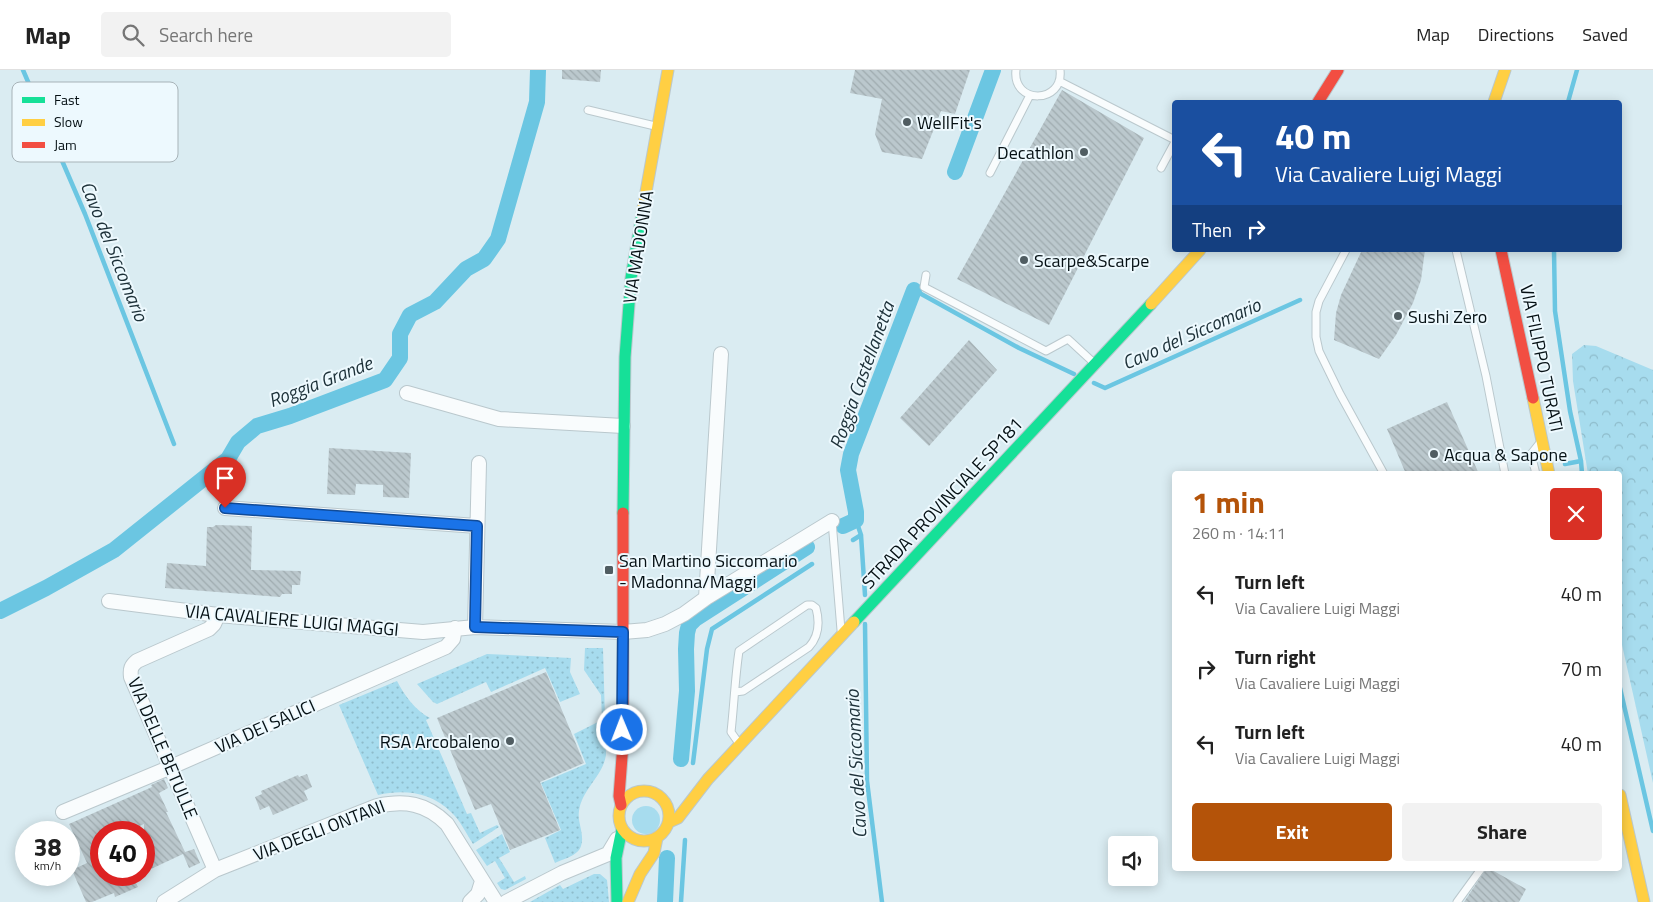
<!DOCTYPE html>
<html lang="en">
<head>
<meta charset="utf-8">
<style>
  :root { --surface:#fff; --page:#f2f2f2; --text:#222; --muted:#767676; --line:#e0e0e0; --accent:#b45309 }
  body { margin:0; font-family:"Titillium Web",sans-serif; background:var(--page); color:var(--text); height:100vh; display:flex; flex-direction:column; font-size:19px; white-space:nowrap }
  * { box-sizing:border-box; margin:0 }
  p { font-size:16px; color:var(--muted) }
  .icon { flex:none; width:28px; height:28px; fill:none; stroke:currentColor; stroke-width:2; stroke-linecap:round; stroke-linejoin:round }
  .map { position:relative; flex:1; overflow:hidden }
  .side { position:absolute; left:1172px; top:401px; width:450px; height:400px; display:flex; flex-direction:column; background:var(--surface); border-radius:5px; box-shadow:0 2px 12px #0003 }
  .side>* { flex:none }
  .hud { position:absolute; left:1172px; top:30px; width:450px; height:152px; border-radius:5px; box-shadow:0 2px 12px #0003; background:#1a4fa0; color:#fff; overflow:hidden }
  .fabs { position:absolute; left:1108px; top:766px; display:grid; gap:10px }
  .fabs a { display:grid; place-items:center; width:50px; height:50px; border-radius:5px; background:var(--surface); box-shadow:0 2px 12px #0003; font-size:25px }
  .speed { position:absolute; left:15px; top:751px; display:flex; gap:10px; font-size:25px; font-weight:700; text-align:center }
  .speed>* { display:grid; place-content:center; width:65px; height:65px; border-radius:50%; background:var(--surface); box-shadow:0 2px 12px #0003; line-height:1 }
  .speed small { font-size:12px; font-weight:400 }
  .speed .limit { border:8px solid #d22; background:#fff; color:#111 }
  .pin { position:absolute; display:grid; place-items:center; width:42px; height:42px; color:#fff; margin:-51px -21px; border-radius:50% 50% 50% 0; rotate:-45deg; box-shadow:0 0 5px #0007 }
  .pin .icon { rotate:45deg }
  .me { position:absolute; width:55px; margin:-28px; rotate:359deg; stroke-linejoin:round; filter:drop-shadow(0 0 4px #0008) }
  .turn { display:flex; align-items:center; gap:18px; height:105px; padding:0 20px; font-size:22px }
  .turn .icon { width:65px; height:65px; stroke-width:2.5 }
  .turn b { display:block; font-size:35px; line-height:42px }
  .then { display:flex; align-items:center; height:48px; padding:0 20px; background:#0003; gap:10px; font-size:19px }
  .round { display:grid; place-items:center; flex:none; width:52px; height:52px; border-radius:5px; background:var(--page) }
  .overview { display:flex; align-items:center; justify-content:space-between; height:85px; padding:0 20px }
  h1 { font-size:30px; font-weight:700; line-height:38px; color:var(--accent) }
  .primary-button { display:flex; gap:10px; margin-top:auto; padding:10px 20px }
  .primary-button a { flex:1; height:58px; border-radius:5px; background:var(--accent); color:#fff; font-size:20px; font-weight:700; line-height:58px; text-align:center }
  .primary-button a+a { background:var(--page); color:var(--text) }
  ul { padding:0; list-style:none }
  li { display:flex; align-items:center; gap:15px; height:75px; padding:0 20px }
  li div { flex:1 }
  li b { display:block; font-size:19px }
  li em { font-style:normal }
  header { display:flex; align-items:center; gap:30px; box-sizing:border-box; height:70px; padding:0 25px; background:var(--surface); border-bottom:1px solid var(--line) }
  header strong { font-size:24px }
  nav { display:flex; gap:28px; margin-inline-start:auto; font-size:18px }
  .search { width:350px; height:45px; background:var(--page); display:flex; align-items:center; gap:12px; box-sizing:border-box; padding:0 18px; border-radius:5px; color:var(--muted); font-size:19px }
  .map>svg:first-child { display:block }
  .grass { fill:#a7dcee }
  .forest { fill:url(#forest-crowns) }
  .park { fill:url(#park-dots) }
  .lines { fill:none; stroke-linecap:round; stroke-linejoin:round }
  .stream { stroke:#6bc6e2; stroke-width:4.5 }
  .canal { stroke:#6bc6e2; stroke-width:16 }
  .building { fill:url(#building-back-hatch) }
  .lane-casing { stroke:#bac8cd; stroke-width:9 }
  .street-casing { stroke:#bac8cd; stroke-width:16 }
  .fast-casing { stroke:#bac8cd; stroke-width:13 }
  .slow-casing { stroke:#bac8cd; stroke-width:13 }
  .jam-casing { stroke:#bac8cd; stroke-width:13 }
  .lane { stroke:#f9fcfd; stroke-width:7 }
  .street { stroke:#f9fcfd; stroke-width:14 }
  .fast { stroke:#16e098; stroke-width:11 }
  .slow { stroke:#ffcf43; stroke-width:11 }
  .jam { stroke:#f24e42; stroke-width:11 }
  .route-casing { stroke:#114b97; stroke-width:12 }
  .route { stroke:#1a73e8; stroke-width:9 }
  .poi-dot { fill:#505d62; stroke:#edf9fe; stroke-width:2 }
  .labels { text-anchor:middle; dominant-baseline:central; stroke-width:4; stroke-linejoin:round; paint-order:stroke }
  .poi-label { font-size:18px; fill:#051014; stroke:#edf9fe; text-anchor:start }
  .street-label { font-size:18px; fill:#051014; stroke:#edf9fe }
  .water-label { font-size:19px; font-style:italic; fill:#1c3038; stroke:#edf9fe }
  .key { fill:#edf9fe; stroke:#a7b3b8; stroke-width:1 }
  .key-label { font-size:14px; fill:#051014 }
</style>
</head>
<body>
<header>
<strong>Map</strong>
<div class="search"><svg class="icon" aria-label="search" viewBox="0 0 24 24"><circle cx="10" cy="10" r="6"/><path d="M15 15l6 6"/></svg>Search here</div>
<nav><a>Map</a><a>Directions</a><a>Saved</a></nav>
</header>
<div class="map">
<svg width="1653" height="832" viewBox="0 0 1653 832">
  <defs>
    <pattern id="forest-crowns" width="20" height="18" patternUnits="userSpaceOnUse" patternTransform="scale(1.25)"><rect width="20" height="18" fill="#a7dcee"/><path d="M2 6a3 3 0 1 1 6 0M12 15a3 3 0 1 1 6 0" fill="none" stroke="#8ebccb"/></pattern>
    <pattern id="park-dots" width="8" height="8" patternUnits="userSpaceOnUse" patternTransform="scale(1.25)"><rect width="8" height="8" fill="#a7dcee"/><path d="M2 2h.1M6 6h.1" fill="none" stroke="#8ebccb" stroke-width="1.8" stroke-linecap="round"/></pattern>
    <pattern id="building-back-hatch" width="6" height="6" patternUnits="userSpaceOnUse" patternTransform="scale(1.25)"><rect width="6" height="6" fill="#bbc8cd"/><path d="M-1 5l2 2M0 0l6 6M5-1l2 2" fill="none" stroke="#9fabaf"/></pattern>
  </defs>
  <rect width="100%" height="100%" fill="#daecf2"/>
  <path class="grass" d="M632 750a14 14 0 1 1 28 0a14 14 0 1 1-28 0Z"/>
  <path class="forest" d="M1584,275L1596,276L1653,300V713L1620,566V404H1588L1573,311L1572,284Z"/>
  <path class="park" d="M585,578H603L606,685C603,706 582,719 579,741C577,752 585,765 581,776C578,786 563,789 555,793L545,768L561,760L541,713L586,694L574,664L602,650L601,625L584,600Z
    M487,584L571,588L570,602L580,624L560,632L545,598L491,622L486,612L437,634L433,632L417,614Z
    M397,611C404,625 416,641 430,648L426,650L467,744L471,743L480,763L497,755L499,757L473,774C466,763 460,750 451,742C431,722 404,719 378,725L339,635Z
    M502,764L510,782L499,788L514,812L525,806L526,809L505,820L501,819L497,813L505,808L495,791L487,796L476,780Z
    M594,804H600L607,810L609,832H530L560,815L563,819Z"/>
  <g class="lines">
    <path class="stream" d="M23,0L85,144L174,374
      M1568,32L1577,0
      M1554,180L1555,241L1570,341L1581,391L1582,404
      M914,220L1019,278L1074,304
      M1094,313L1105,318L1300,230
      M1565,394L1581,391
      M856,450L861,465L865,525
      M853,470L861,465
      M865,554L867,711L882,832
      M1620,618L1653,761
      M693,693L707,579L712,559L812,494
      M681,832L685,770"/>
    <path class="canal" d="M955,102L993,0
      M843,456L856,450V442L848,400L851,384L914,220
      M0,541L46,518L114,480L228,389L238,372L257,356L290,346L385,310L400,288V264L410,245L435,232L466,199L484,189L498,169L537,32L538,0
      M681,689L687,621L686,579L687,563L689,555L695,549L807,477
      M665,832L667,788"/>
  </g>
  <path class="building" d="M562,0H601L600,12L562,9Z
    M855,0H970L955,44L941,41L922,89L882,82L875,64L882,29L850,23Z
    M1062,20L1144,68L1049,255L957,209Z
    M1362,180H1425L1421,210L1413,233L1396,265L1379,289L1334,270L1336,243L1341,225Z
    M969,270L997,300L929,376L900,348Z
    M1447,332L1479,404H1406L1387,359Z
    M329,378L411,383L409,428L383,427V415L356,414L355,425L327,424Z
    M216,455L252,456L251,500L301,501L300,515H292V524H282L280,527L165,518L167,493L206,496L207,457H213Z
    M546,602L584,693L540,712L560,760L510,780L491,734L475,740L437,648Z
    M307,704L312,717L304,721L308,730L273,745L269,736L260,740L255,727L262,724L261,721L298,705L299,707Z
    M164,709L168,718L159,723L168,742H166L185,782L194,779L200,793L189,798L183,784L151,799L144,782V754L126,762H101V805H132L138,817L115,827L114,823L92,832H86L72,800L87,793L69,754L152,717L151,715Z
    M1486,799H1490L1526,819L1519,832H1464Z"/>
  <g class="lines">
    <g class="lane-casing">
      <path id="lane" d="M1016,0C1012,35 1064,34 1060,0
        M1059,11L1175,70
        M588,40L655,56
        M1161,98L1175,72
        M990,103L1030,25
        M1346,180L1319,231L1316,242V267L1319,281L1340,324L1384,404
        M1456,180L1486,306L1505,404
        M926,205L924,217L1046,281L1068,269L1094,293
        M1536,404L1531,384L1539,374
        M832,451L841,560
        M735,622L743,621L809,577C819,566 820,553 816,538L812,535H807L739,581C735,608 734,635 731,662L738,672
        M1457,832L1481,799"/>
    </g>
    <g class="street-casing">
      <path id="street" d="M407,323L499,349L623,356
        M225,438L477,456
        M706,528L721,284
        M109,531L218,545L423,562L475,557L623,562L647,560L665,554L684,544L706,528L832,451
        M475,557L479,393
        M63,742L171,697L446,577L453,569L455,558
        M215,800L131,607C130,599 131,596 137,591L209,559L214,554L218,545
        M164,832L215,800L377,736C405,730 426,733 447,754L496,832
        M470,832L478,824L482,811
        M506,832L562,803L608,784L617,769"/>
    </g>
    <g class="fast-casing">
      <path id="fast" d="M623,443L625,287L631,208L642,144
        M854,552L1151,234
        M617,832L616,788L622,759"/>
    </g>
    <g class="slow-casing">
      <path id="slow" d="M1494,32L1505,0
        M642,144L668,0
        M1151,234L1200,180
        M1533,328L1549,404
        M619 746a25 25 0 1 1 50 0a25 25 0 1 1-50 0Z
        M1620,725L1644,832
        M669,752L678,748L708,709L854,552
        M628,832L640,804L654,783L657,768"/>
    </g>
    <g class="jam-casing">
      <path id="jam" d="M1318,32L1338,0
        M1501,180L1533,328
        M621,735L619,726L623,674V443"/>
    </g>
    <use href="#lane" class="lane"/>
    <use href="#street" class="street"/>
    <use href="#fast" class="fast"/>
    <use href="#slow" class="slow"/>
    <use href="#jam" class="jam"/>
  </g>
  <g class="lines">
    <g class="route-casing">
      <path id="route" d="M225,438L477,456L475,557L623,562L622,660"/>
    </g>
    <use href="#route" class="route"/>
  </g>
  <g class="poi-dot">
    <circle cx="907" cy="52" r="5"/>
    <circle cx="1084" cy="82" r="5"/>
    <circle cx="1024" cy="190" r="5"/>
    <circle cx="1398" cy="246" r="5"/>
    <circle cx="1434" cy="384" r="5"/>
    <rect x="604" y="495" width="10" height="10" rx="2.5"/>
    <circle cx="510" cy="671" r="5"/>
  </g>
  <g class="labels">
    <g class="poi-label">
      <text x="917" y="52">WellFit's</text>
      <text x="1074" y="82" text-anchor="end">Decathlon</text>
      <text x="1034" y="190">Scarpe&amp;Scarpe</text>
      <text x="1408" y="246">Sushi Zero</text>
      <text x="1444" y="384">Acqua &amp; Sapone</text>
      <text x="619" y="490">San Martino Siccomario<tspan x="619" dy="21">- Madonna/Maggi</tspan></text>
      <text x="500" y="671" text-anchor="end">RSA Arcobaleno</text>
    </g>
    <g class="street-label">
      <text transform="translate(638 177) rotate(-81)">VIA MADONNA</text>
      <text transform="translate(1542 288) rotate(78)">VIA FILIPPO TURATI</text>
      <text transform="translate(942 433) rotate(-47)">STRADA PROVINCIALE SP181</text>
      <text transform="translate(292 550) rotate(5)">VIA CAVALIERE LUIGI MAGGI</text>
      <text transform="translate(265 656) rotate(-24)">VIA DEI SALICI</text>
      <text transform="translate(163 678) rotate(67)">VIA DELLE BETULLE</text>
      <text transform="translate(319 760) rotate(-21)">VIA DEGLI ONTANI</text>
    </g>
    <g class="water-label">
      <text transform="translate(115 181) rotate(68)">Cavo del Siccomario</text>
      <text transform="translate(1191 263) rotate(-24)">Cavo del Siccomario</text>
      <text transform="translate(861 305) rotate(-70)">Roggia Castellanetta</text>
      <text transform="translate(320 311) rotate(-21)">Roggia Grande</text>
      <text transform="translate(855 694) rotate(-93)">Cavo del Siccomario</text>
    </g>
  </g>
  <rect x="12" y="12" width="166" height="80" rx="8" class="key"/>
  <rect x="22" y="27" width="23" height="6" fill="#16e098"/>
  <rect x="22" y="49" width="23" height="7" fill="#ffcf43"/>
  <rect x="22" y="72" width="23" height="6" fill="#f24e42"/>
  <g class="key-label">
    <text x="54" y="35">Fast</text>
    <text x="54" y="57">Slow</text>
    <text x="54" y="80">Jam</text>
  </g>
</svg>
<div class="fabs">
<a><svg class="icon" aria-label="sound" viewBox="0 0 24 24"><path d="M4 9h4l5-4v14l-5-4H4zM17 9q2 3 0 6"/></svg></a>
</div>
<div class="speed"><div>38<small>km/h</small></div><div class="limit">40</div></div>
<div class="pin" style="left:225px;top:438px;background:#d93025"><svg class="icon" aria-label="arrive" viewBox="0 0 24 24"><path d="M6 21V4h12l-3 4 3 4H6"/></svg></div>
<svg class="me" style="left:622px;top:660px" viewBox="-20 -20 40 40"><circle r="17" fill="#1a73e8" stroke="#fff" stroke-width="3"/><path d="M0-11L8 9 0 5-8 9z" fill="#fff"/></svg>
<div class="hud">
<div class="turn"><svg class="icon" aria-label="left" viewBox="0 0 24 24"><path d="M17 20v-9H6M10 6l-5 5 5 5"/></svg><div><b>40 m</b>Via Cavaliere Luigi Maggi</div></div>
<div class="then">Then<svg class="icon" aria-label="right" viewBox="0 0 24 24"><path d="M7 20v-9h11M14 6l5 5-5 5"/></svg></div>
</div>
<section class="side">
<div class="overview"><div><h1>1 min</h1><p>260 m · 14:11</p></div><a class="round" style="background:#d93025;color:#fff"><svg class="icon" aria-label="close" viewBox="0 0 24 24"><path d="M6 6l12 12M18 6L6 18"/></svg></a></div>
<ul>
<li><svg class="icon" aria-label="left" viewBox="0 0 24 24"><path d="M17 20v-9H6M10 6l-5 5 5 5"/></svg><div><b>Turn left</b><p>Via Cavaliere Luigi Maggi</p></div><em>40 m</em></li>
<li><svg class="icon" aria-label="right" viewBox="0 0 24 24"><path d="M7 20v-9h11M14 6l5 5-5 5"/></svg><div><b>Turn right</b><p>Via Cavaliere Luigi Maggi</p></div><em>70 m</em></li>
<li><svg class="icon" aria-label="left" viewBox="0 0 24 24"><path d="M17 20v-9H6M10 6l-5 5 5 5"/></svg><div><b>Turn left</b><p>Via Cavaliere Luigi Maggi</p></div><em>40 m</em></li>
</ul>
<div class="primary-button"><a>Exit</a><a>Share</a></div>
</section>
</div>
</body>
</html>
